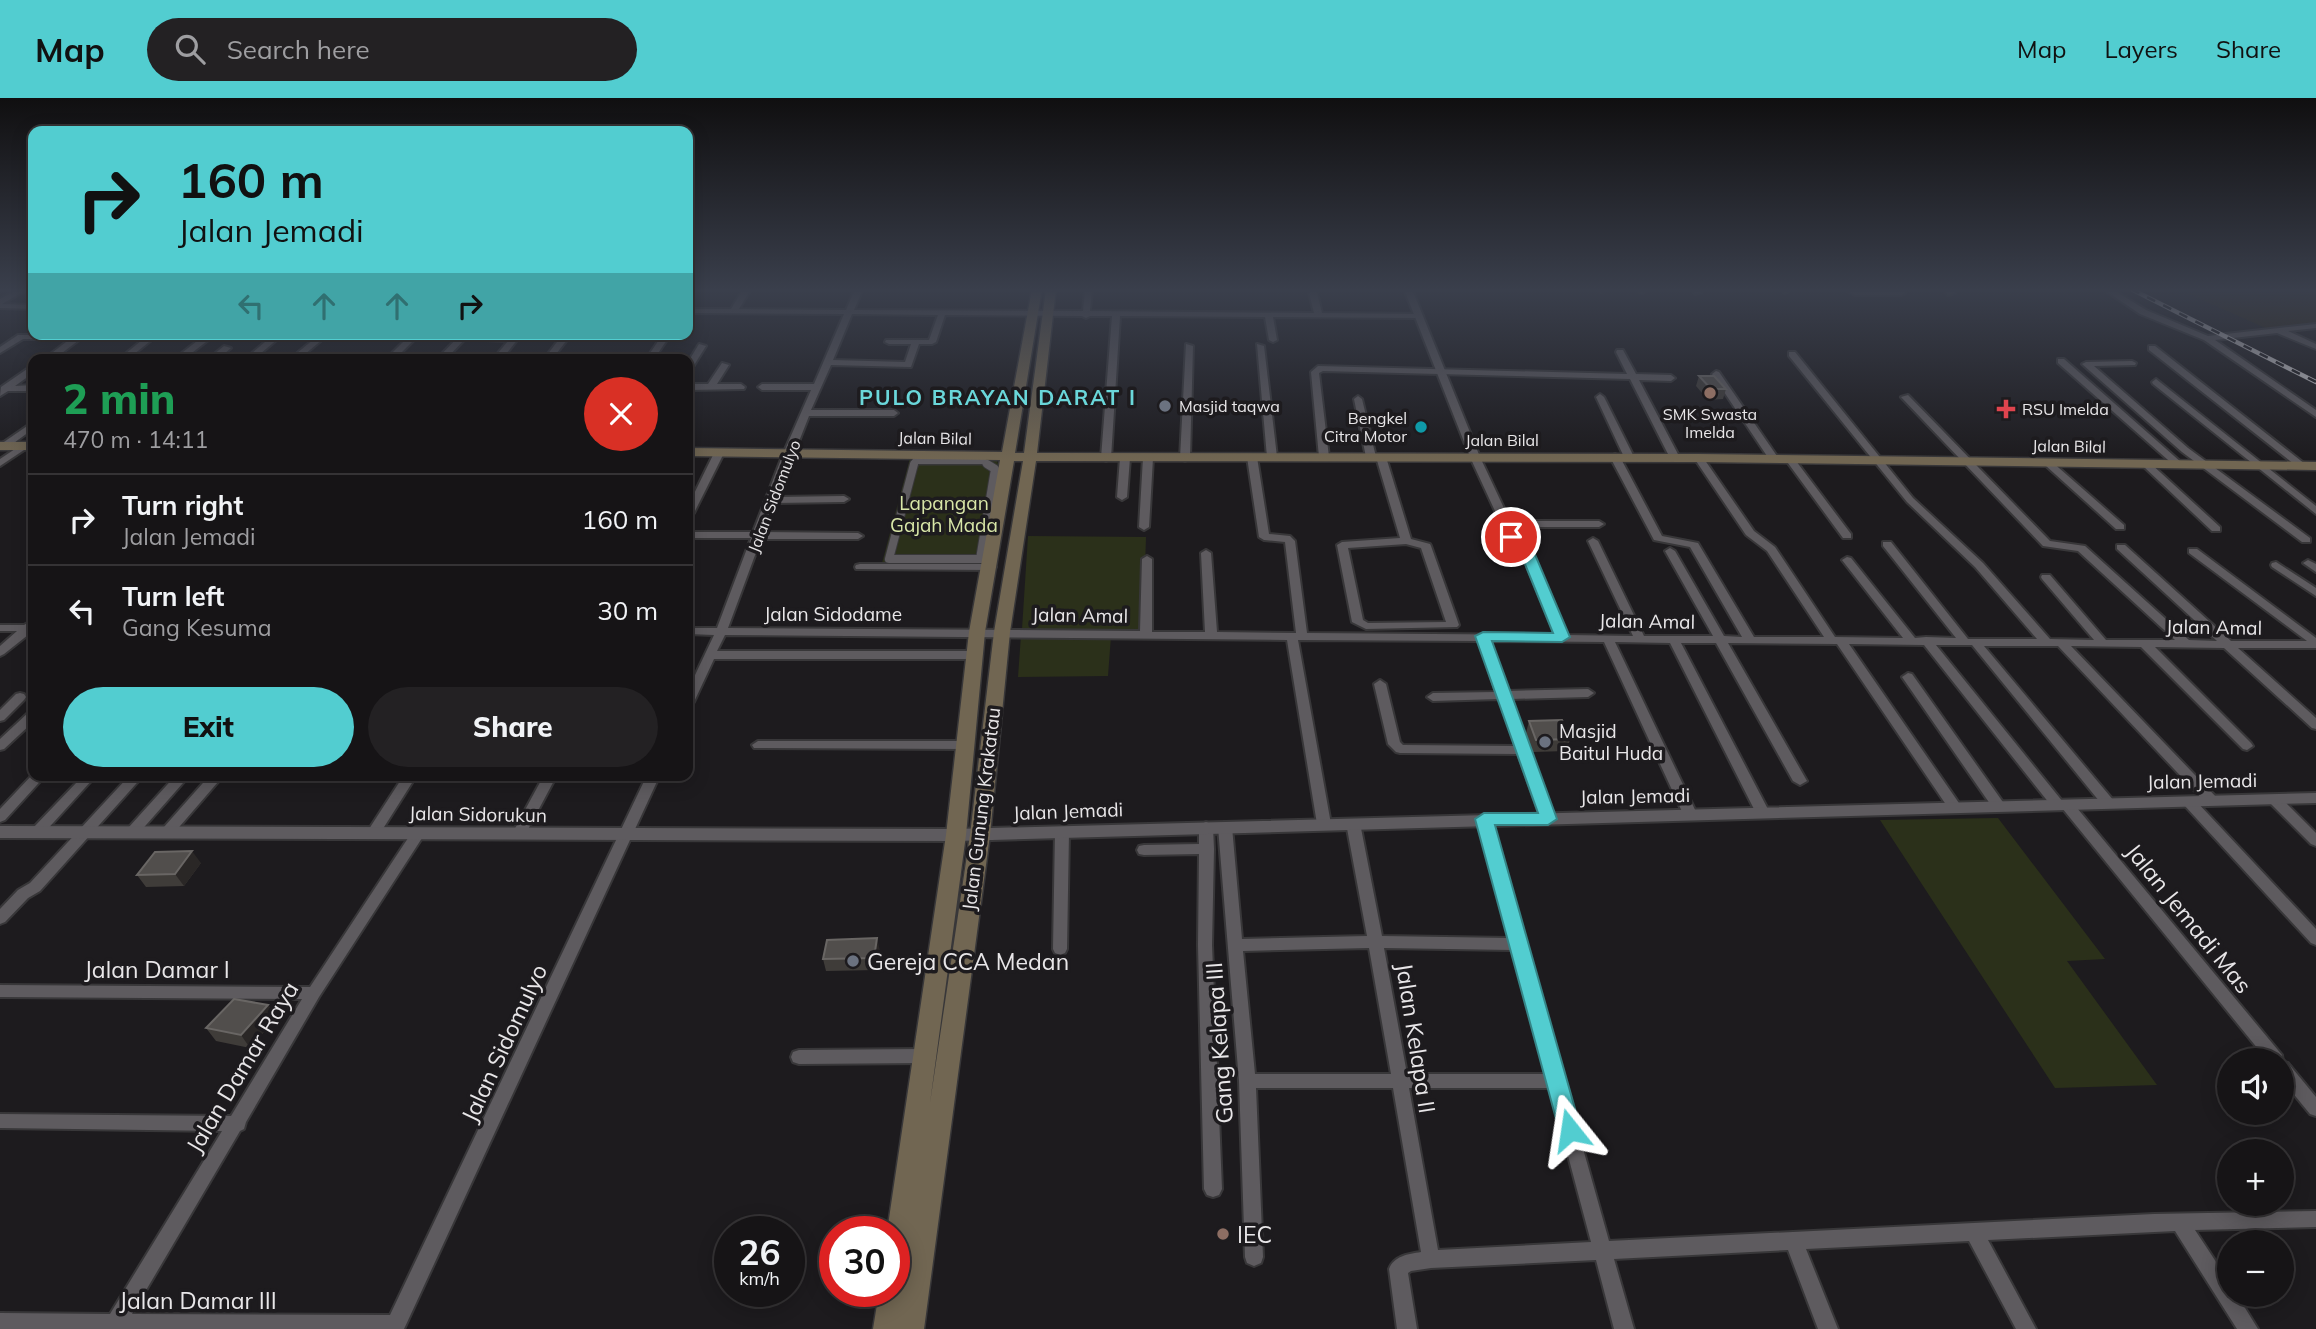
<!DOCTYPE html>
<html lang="en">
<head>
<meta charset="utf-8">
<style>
  :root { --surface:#161416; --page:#232123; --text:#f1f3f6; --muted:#9e9ea1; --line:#353335; --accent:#52cdd0 }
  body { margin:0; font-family:Mulish,sans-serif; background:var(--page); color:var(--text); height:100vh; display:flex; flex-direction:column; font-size:26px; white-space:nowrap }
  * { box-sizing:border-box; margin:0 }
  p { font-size:23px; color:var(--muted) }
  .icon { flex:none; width:38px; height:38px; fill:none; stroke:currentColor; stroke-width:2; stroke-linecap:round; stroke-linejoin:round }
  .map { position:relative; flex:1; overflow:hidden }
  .drawer { position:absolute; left:28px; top:256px; width:665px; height:427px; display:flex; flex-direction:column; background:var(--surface); border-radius:14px; box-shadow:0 4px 18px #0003,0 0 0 2px var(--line) }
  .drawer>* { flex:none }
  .top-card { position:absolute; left:28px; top:28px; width:665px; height:214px; border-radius:14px; box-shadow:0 4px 18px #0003,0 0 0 2px var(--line); background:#52cdd0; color:#111; overflow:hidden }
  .fabs { position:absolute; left:2217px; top:950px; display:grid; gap:14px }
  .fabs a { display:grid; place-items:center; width:77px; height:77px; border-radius:50%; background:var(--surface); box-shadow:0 4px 18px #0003,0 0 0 2px var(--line); font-size:35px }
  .speed { position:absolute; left:714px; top:1118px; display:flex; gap:14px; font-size:35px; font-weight:700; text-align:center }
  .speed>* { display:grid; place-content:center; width:91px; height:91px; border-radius:50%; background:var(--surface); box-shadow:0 4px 18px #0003,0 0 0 2px var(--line); line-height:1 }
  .speed small { font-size:18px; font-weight:400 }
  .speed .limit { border:10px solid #d22; background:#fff; color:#111 }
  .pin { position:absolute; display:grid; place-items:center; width:60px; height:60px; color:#fff; margin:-30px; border:4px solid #fff; border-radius:50%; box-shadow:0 2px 7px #0007 }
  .me { position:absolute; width:77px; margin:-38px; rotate:345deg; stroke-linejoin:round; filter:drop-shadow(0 0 5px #0008) }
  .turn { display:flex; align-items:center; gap:24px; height:147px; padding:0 35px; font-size:32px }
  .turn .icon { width:91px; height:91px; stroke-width:2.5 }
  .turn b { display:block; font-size:49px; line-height:60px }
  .lanes { display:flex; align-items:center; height:66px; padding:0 35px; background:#0003; justify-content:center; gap:35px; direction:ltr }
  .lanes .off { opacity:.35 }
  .round { display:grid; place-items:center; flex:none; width:74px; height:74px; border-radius:37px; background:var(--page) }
  .headline { display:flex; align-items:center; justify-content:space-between; height:119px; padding:0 35px }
  h1 { font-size:42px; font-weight:800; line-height:52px; color:#1e9e55 }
  .cta { display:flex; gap:14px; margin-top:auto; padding:14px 35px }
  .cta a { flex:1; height:80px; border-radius:42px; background:var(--accent); color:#111; font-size:28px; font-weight:800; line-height:80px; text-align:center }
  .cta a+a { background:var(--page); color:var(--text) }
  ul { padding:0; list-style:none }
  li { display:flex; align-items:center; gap:21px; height:91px; padding:0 35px; border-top:2px solid var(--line) }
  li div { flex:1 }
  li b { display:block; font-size:26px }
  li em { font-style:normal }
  header { display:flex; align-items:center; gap:42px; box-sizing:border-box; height:98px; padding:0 35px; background:var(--accent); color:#111 }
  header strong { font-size:33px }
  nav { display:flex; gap:38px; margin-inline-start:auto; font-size:24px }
  .search { width:490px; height:63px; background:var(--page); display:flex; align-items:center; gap:18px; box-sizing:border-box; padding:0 24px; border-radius:38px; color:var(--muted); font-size:26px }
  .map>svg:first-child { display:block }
  .education { fill:#292211 }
  .green { fill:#2b301a }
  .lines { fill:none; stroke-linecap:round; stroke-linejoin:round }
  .pedestrian-far1-casing { stroke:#383739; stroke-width:9 }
  .pedestrian-casing { stroke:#383739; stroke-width:10 }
  .minor-casing { stroke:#383739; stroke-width:4 }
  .tertiary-casing { stroke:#383739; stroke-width:4 }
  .secondary-casing { stroke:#383739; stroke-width:3 }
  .pedestrian-far1 { stroke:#5e5b5f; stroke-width:6 }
  .pedestrian { stroke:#5e5b5f; stroke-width:8 }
  .minor { fill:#5e5b5f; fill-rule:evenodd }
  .tertiary { fill:#5e5b5f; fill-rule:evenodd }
  .secondary { fill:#716652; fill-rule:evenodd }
  .rail-casing { stroke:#d0ced0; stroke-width:4.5 }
  .rail { stroke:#1d1b1e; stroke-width:2.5; stroke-dasharray:9; stroke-linecap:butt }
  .wall { fill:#3f3c39 }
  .shaded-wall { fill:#2a2726 }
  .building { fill:#514e4c; stroke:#696664; stroke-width:2 }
  .route { fill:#52cdd0; stroke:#358587; stroke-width:2 }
  .education-dot { fill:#8d6e63; stroke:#1d1b1e; stroke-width:2.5 }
  .worship-dot { fill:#6b7280; stroke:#1d1b1e; stroke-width:2.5 }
  .health-dot { fill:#e0444e; stroke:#1d1b1e; stroke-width:2.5 }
  .culture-dot { fill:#0f9aa8; stroke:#1d1b1e; stroke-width:2.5 }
  .labels { text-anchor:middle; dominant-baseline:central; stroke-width:7; stroke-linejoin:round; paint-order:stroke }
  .far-poi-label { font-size:16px; fill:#e8e6e8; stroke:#1d1b1e; text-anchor:start }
  .far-street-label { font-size:16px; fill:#e8e6e8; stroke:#1d1b1e }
  .park-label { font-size:19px; fill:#d9e7a8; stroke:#1d1b1e }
  .street-label { font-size:19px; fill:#e8e6e8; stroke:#1d1b1e }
  .poi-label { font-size:19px; fill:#e8e6e8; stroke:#1d1b1e; text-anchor:start }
  .far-district-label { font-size:21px; font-weight:bold; letter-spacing:2px; fill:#6ad7da; stroke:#1d1b1e }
  .near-street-label { font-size:23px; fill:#e8e6e8; stroke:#1d1b1e }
  .near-poi-label { font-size:23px; fill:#e8e6e8; stroke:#1d1b1e; text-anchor:start }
</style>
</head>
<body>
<header>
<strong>Map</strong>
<div class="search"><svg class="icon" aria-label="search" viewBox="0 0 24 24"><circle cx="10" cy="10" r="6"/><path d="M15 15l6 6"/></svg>Search here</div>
<nav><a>Map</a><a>Layers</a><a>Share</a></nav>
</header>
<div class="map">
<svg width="2316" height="1231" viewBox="0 0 2316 1231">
  <rect width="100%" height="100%" fill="#1d1b1e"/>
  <path class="education" d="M2196,191H2313L2316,192V225L2268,231L2182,193Z"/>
  <path class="green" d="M910,360L997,363L999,368L984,465H882Z
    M1028,438L1146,439L1143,532L1022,531Z
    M1021,537L1111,538L1108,578L1018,579Z
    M1998,720L2105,861L2067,863L2157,987L2055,990L1880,722Z"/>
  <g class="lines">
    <g class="pedestrian-far1-casing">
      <path id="pedestrian-far1" d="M914,368L915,363H983L990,368"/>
    </g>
    <g class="pedestrian-casing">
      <path id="pedestrian" d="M914,366L889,461H980L995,371L987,366"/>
    </g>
    <g class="minor-casing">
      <path id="minor" d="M19,191H28L2,206L33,207V211L0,210V201Z
        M743,191H751L739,211L846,212L855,191H863L854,212L1083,213L1085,192L1092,191L1090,213L1314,215L1309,195L1313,193L1317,195L1322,215L1419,216L1423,218L1419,220L1273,219L1277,242L1273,244L1269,242L1265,219L1120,218L1111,360L1106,363L1101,360L1112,218H1090L1086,220L1082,218L945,217L936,244L932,246H919L911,269L831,267L811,312H894L898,315L894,318H809L777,399L844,398L849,401L844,404L774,405L763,434L858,435L863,438L858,441H761L728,530L1140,533L1142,461L1147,458L1152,461V534H1205L1201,455L1206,452L1211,455L1217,534L1296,535L1285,444L1264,442L1259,439L1247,359L1252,356L1257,359L1269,436L1290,438L1295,443L1307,535L1556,537L1519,449L1507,439L1470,359L1475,356L1480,359L1510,423H1599L1604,426L1599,429H1512L1516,437L1529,447L1567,537L1633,538L1588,443L1593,440L1598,443L1644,538H1713L1665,453L1670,450L1675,453L1724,538L1742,539L1690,449L1654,442L1610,359L1615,356L1620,359L1662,438L1698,445L1754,539H1824L1767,453L1746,437L1694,360L1696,358H1702L1754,433L1775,449L1835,539L1903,540L1842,462L1847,459L1851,460L1915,540L1926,539L1956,540L1883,448V444H1891L1968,541H2037L1975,469L1907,404L1789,258V254H1795L1913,400L1983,465L2050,541L2094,542L2042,481L2041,479L2042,477H2050L2106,542H2175L2078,453L2043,448L1901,299L1908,297L2050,443L2085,448L2189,542L2217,543L2117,451V447H2125L2231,543H2307L2189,455V451H2197L2316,540V550H2238L2316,620V631L2312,630L2224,550L2155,549L2251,645L2253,648L2247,652L2243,651L2141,549L2071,548L2218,701L2220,704L2218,707H2208L2058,548H1984L2114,703L2116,706L2114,709H2104L1972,547H1936L2063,704H2072L2282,957L2283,964L2288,965L2316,999V1018L2310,1016L2282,982V962H2267L2062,710H2053L1924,547L1849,546L1961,708L1963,711L1961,714H1951L1837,546L1728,545L1807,683L1800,687L1793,683L1716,545H1681L1771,717L1769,720H1759L1757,717L1670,545L1615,544L1698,718L1696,721H1686L1684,718L1604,544L1490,543L1508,593L1588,591L1594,595L1588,599L1511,601L1555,721L1553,724H1543L1541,721L1518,656L1400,655L1396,654L1388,646L1374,586L1380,582L1386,586L1400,644L1403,647L1516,648L1499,601L1433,603L1427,599L1433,595L1496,594L1479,543L1298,542L1331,726L1329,729H1319L1317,726L1287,542L725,537L717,553H975L981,557L975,561H714L694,604L688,608V592L714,537L688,536V530H717L751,440H688V434H753L783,356L811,292H762L758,289L762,286H814L844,216L688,215V211H731ZM852,216L938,217L929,242H886L885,244L889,246H911L905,264L833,262Z
        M1596,191H1604L1605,192L1601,194Z
        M1636,191H1644L1646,193L1642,195Z
        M1691,191H1699L1702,194L1695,196Z
        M1779,191H1787L1789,193L1785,195Z
        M1843,191L1895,193L1893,191H1901L1905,195L1901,197H1855Z
        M1942,191H1950L1955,195L1948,197Z
        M2103,191H2112L2146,212L2208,238L2316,226V230L2288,233L2316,246V251L2277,235L2215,242L2316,312V319L2204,242L2140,216Z
        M235,236L250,237L254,239L250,241L211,240L184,261H174L201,240L167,239L163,237Z
        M320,236H329L299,261H290Z
        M411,236H420L395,261H386Z
        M461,236L514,239L518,241L502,261H493L508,243L465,241L446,261H437Z
        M663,236H671L654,261H646Z
        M18,237H79L83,239L54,261H44L70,241H23L0,255V249Z
        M147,238L154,240L128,261H119Z
        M272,238L279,240L254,261H245Z
        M560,240L567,242L552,261H544Z
        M699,246L706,248L691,272H688V264Z
        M1186,246L1193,248L1190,360L1185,363L1180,360Z
        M1257,246L1264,248L1277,359L1272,362L1267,359Z
        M224,248L231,250L218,261H208Z
        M2149,248H2155L2305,366V370H2299L2149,252Z
        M1617,252H1623L1636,276L1671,277L1675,280L1671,283L1639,282L1680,360L1678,362L1675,363L1670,360L1630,281L1323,273L1319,275L1329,359L1324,362L1319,359L1311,274L1318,268L1627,276L1616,254Z
        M2058,261H2064L2182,365V369H2176L2058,265Z
        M2132,263L2136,265L2135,267L2094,268L2188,350L2310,440V444H2302L2182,354L2082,266L2086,264Z
        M722,265L729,267L717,286H741L745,289L744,291L688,292V286H708Z
        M30,269H33V275L15,288L33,287V293H8L0,298L1,289Z
        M1716,273L1719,274L1779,361L1777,363H1771L1769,361L1712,276Z
        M2156,281L2316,408V416L2153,286L2152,284Z
        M1600,296L1604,299L1634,359L1632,361H1626L1624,359L1596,299Z
        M1358,298L1362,301L1376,359L1371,362L1366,359L1354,301Z
        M33,324V331L7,350H1V346Z
        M24,345L29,348L27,350L0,368V361Z
        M719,352L724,355L694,415H688V408L714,355Z
        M1381,356L1386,359L1411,441L1430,446L1431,448L1459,527L1457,529L1366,531L1352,524L1337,447L1342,444L1400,440L1376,359ZM1406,446L1421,450L1446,524L1368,525L1363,522L1348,450Z
        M1125,357L1130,360L1127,399L1122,402L1117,399L1120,360Z
        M1148,357L1153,360L1149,429L1144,432L1139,429L1143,360Z
        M1790,358L1793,359L1851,436V440H1843L1785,361Z
        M2048,362L2051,363L2124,427V431H2116L2045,367V363Z
        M2146,363L2149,364L2220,429V433H2212L2143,368L2141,366Z
        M2308,462L2316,466V474L2303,465Z
        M2276,464L2316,490V498L2272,469L2271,467L2272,465Z
        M860,466H991L996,469L991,472L856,471L855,469L856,467Z
        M33,522V533L4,556L0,558V548L17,533H0V527H24Z
        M1908,575L1912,576L2005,707L2007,710L2005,713H1995L1902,579Z
        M20,595L24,596L26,599L24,602L4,622L0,623V612L16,596Z
        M33,613V624L4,651L0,652V641L29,614Z
        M758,643H964L970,647L964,651L754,650L752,647Z
        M33,676L46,677L5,722L0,724V711Z
        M59,677H89L93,681L43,736H33L31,733L33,730L77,684L60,680Z
        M130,677H144L40,793L28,800L5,824L0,826V811L18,792L30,785Z
        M176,677H190L139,735H129L127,732L129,729Z
        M210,677H224L174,735H164L162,732L164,729Z
        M404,677H417L379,737H369L367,734L369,731Z
        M544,677H557L524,739H514L512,736Z
        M647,677H660L404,1231H0V1215L110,1216L222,1033L0,1030V1016L231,1018L302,901L0,899V887L310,889L414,731H424L426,734L424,737L319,899L246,1024L244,1031L240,1033L132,1216L390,1217Z
        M2275,697L2280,699L2316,735V748L2311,746L2270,705L2268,702L2270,699Z
        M2190,700L2195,702L2316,831V847L2311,845L2185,708L2183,705L2185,702Z
        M1484,716L1489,718L1491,721L1525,842L1527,846L1526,848L1609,1143L2154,1116L2316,1113V1129L2195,1132L2230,1185V1197H2237L2258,1231H2237L2175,1133L1988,1142L2036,1231H2016L1969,1143L1806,1151L1838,1231H1818L1788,1152L1614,1161L1634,1231H1614L1596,1162L1431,1170L1411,1173L1408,1175L1417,1231H1397L1389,1171C1394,1158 1408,1156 1421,1154L1393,990H1256L1263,1159L1261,1165L1254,1168L1247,1165L1245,1159L1239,983L1218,729L1220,726H1230L1232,729L1242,841L1367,838L1346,725L1348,722H1358L1360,725L1382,838L1509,840L1477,721L1479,718ZM1369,850L1391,976H1255L1243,853ZM1384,850L1512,852L1546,976H1407ZM1409,990H1550L1591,1144L1438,1152Z
        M1206,724L1211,726L1213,729L1214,751L1212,847L1222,1091L1219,1097L1213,1099L1207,1097L1204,1091L1198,847L1199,756L1144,757L1139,756L1137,752L1139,748L1144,747L1199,746V729L1201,726Z
        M1062,729L1067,731L1069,734L1067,851L1065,855L1060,857L1055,855L1053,851L1055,734L1057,731Z
        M925,951L931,953L933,958L931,963L925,965L799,966L793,964L791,959L793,954L799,952Z"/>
    </g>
    <g class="tertiary-casing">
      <path id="tertiary" d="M1404,191H1412L1480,359L1479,361L1475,362L1470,359Z
        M2316,695V705L956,743L0,740V728L956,731Z"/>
    </g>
    <g class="secondary-casing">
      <path id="secondary" d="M1032,191H1042L1015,355H1024L1046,191H1056L1037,355L1699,356L2316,364V372L1699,364L1036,363L1010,534L990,737L924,1231H873L879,1194H894V1134H887L946,737L969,534L1000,362L688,358V350L1002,354ZM1014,363H1023L994,534L970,737L930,1005L966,737L985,534Z
        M0,344H33V352H0Z"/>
    </g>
    <use href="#pedestrian-far1" class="pedestrian-far1"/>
    <use href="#pedestrian" class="pedestrian"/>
    <use href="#minor" class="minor"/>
    <use href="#tertiary" class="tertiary"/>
    <use href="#secondary" class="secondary"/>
    <g class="rail-casing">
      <path id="rail" d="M2131,191L2316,284"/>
    </g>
    <use href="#rail" class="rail"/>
  </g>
  <path class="wall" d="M1699,278L1726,291L1723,301L1708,302L1696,288Z
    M1529,623L1570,641L1567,653L1533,654L1526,635Z
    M201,765L184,788L146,789L137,777Z
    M880,853L877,872L826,873L823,861Z
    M268,907L277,919L250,950L216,943L206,930Z"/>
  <path class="shaded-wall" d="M192,753L201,765L184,788L175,776Z
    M877,840L880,853L877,872L874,860Z
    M268,907L277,919L250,950L241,937Z"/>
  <path class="building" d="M1699,278H1714L1726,291H1711Z
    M1562,622L1570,641L1536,642L1529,623Z
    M192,753L175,776L137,777L155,754Z
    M877,840L874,860L823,861L827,842Z
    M234,901L268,907L241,937L206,930Z"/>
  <linearGradient id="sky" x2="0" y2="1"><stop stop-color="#100f10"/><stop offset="0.53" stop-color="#3a3f4c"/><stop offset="1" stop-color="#3a3f4c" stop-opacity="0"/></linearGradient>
  <rect width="2316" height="363" fill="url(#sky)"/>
  <path class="route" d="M1511,435L1531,447L1570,539L1562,544L1492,543L1557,721L1548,727H1495L1581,1032L1578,1039L1570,1042L1562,1039L1559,1032L1475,721L1484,715H1538L1475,538L1483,534L1553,535L1518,449L1505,439Z"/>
  <g class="education-dot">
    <circle cx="1710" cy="295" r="7"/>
    <circle cx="1223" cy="1136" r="7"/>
  </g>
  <g class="worship-dot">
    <circle cx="1165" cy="308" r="7"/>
    <circle cx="1545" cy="644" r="7"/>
    <circle cx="853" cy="863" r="7"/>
  </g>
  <path class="health-dot" d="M2002.5 300.5h7v7h7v7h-7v7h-7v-7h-7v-7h7z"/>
  <circle class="culture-dot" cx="1421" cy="329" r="7"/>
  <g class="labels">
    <g class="far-poi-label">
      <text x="1179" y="308">Masjid taqwa</text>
      <text x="2022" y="311">RSU Imelda</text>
      <text x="1710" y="316" text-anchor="middle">SMK Swasta<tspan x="1710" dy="18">Imelda</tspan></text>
      <text x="1407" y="320" text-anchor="end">Bengkel<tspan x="1407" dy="18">Citra Motor</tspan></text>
    </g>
    <g class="far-street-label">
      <text transform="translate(935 340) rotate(1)">Jalan Bilal</text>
      <text x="1502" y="342">Jalan Bilal</text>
      <text transform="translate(2069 348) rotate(1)">Jalan Bilal</text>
      <text transform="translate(774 398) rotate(-69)">Jalan Sidomulyo</text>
    </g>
    <g class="park-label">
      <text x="944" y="405">Lapangan<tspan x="944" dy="22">Gajah Mada</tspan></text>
    </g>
    <g class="street-label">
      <text x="833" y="516">Jalan Sidodame</text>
      <text transform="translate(1080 517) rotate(1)">Jalan Amal</text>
      <text transform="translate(1647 523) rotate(1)">Jalan Amal</text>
      <text transform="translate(2214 529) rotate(1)">Jalan Amal</text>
      <text transform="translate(2202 683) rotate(-1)">Jalan Jemadi</text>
      <text transform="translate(1635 698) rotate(-1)">Jalan Jemadi</text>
      <text transform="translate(981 711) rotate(-83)">Jalan Gunung Krakatau</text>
      <text transform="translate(1068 713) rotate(-2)">Jalan Jemadi</text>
      <text transform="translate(478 716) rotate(1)">Jalan Sidorukun</text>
    </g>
    <g class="poi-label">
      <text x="1559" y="633">Masjid<tspan x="1559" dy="22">Baitul Huda</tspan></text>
    </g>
    <g class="far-district-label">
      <text x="998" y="299">PULO BRAYAN DARAT I</text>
    </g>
    <g class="near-street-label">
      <text transform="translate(2189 820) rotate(51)">Jalan Jemadi Mas</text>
      <text x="157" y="871">Jalan Damar I</text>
      <text transform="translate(1416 940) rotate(81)">Jalan Kelapa II</text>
      <text transform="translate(504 945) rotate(-65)">Jalan Sidomulyo</text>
      <text transform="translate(1219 945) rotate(-94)">Gang Kelapa III</text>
      <text transform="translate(242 969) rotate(-59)">Jalan Damar Raya</text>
      <text x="198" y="1202">Jalan Damar III</text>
    </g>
    <g class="near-poi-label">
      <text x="867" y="863">Gereja CCA Medan</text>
      <text x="1237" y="1136">IEC</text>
    </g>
  </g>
</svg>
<div class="fabs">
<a><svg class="icon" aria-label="sound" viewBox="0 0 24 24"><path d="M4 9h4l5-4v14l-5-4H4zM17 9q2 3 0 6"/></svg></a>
<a>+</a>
<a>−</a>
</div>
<div class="speed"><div>26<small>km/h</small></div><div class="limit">30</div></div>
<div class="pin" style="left:1511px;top:439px;background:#d93025"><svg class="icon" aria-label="arrive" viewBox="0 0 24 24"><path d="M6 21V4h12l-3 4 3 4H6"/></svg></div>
<svg class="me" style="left:1570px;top:1032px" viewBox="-20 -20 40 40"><path d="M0-17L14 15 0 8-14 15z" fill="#52cdd0" stroke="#fff" stroke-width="4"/></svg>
<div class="top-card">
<div class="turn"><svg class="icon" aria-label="right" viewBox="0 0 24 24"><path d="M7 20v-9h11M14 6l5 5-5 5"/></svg><div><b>160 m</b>Jalan Jemadi</div></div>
<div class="lanes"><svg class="icon off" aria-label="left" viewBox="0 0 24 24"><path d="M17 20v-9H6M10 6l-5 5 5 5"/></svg><svg class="icon off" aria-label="ahead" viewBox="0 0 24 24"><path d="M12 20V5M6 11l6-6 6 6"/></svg><svg class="icon off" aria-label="ahead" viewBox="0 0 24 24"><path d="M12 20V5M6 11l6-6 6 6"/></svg><svg class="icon" aria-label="right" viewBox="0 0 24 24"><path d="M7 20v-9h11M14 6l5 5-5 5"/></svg></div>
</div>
<section class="drawer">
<div class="headline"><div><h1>2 min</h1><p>470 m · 14:11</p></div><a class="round" style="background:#d93025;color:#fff"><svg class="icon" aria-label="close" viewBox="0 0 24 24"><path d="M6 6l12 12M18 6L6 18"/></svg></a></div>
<ul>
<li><svg class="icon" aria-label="right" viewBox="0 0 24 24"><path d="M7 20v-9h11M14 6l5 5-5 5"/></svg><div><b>Turn right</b><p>Jalan Jemadi</p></div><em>160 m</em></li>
<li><svg class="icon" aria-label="left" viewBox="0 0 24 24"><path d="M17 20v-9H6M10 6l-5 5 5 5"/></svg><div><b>Turn left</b><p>Gang Kesuma</p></div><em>30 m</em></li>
</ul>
<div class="cta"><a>Exit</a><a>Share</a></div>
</section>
</div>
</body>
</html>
